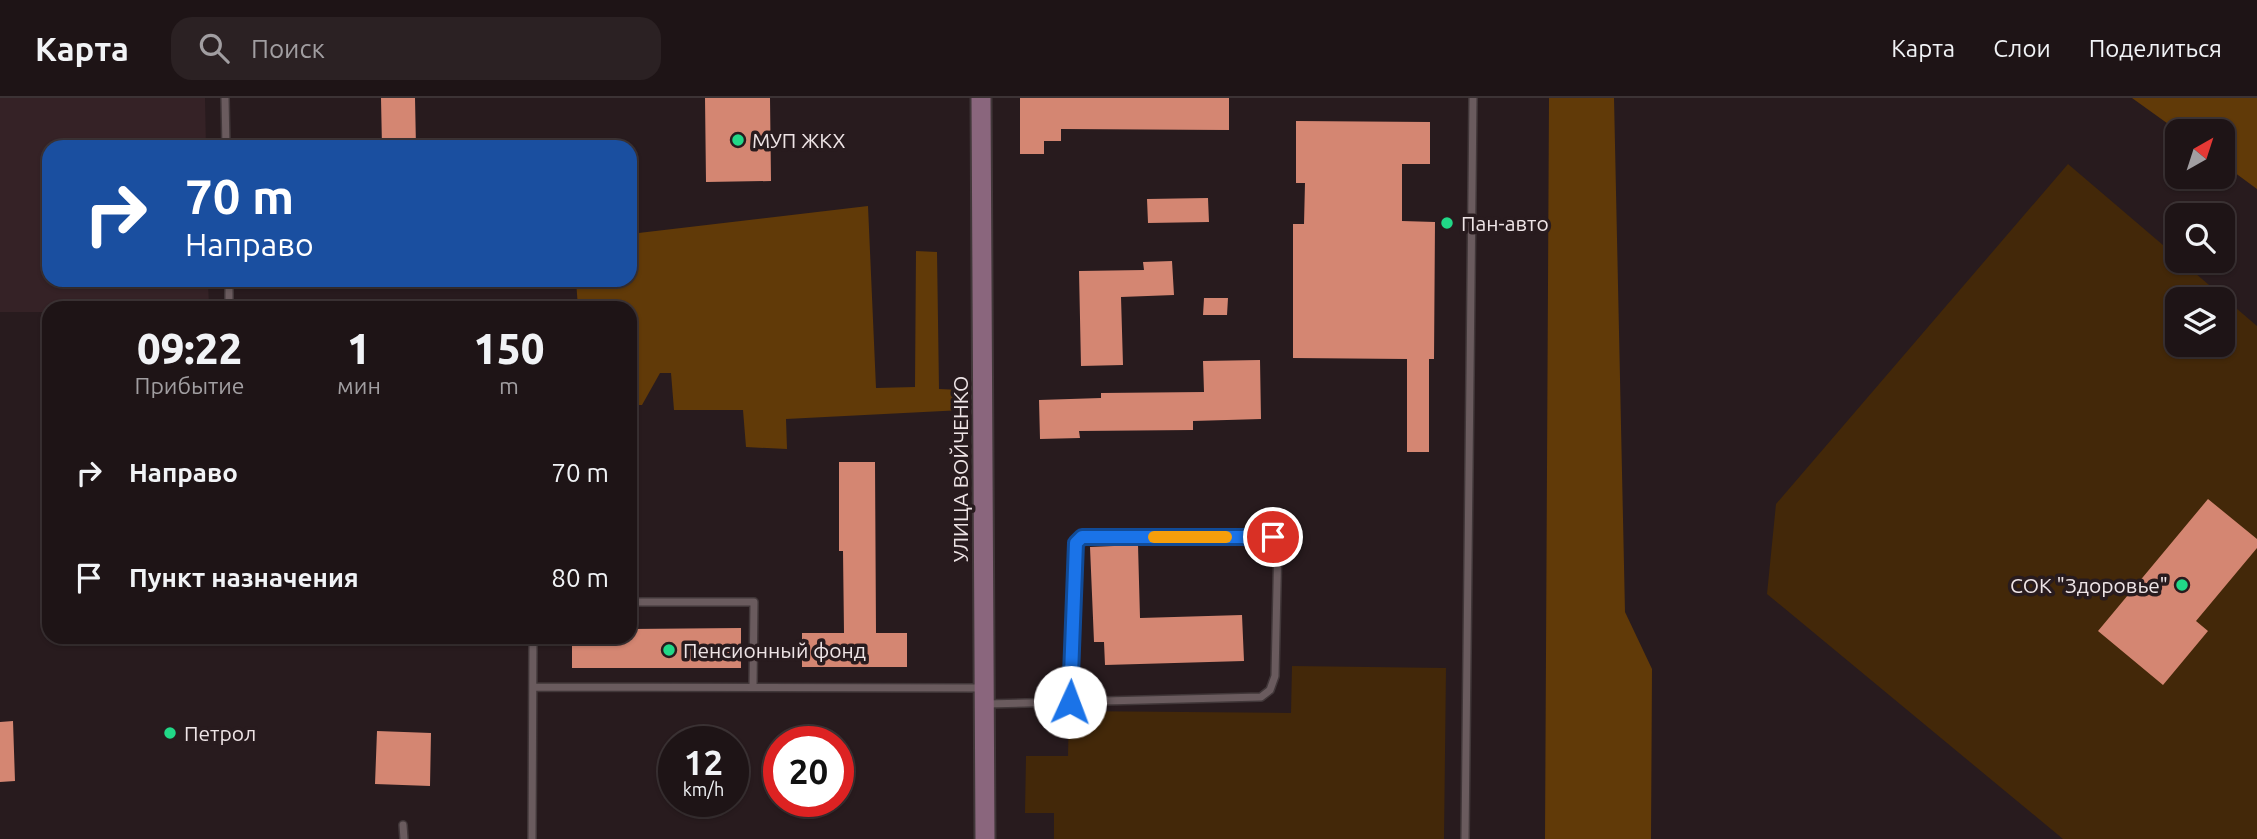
<!DOCTYPE html>
<html lang="ru">
<head>
<meta charset="utf-8">
<style>
  :root { --surface:#1e1416; --page:#2b2123; --text:#f1f3f6; --muted:#a19ea1; --line:#3c3335 }
  body { margin:0; font-family:Ubuntu,sans-serif; background:var(--page); color:var(--text); height:100vh; display:flex; flex-direction:column; font-size:26px; white-space:nowrap }
  * { box-sizing:border-box; margin:0 }
  p { font-size:23px; color:var(--muted) }
  .icon { flex:none; width:38px; height:38px; fill:none; stroke:currentColor; stroke-width:2; stroke-linecap:round; stroke-linejoin:round }
  .map { position:relative; flex:1; overflow:hidden }
  .details { position:absolute; left:42px; top:203px; width:595px; height:343px; display:flex; flex-direction:column; background:var(--surface); border-radius:21px; box-shadow:0 2px 5px #0004,0 0 0 2px var(--line) }
  .details>* { flex:none }
  .top-card { position:absolute; left:42px; top:42px; width:595px; height:147px; border-radius:21px; box-shadow:0 2px 5px #0004,0 0 0 2px var(--line); background:#1a4fa0; color:#fff; overflow:hidden }
  .needle { width:46px; rotate:39deg }
  .buttons { position:absolute; left:2165px; top:21px; display:grid; gap:14px }
  .buttons a { display:grid; place-items:center; width:70px; height:70px; border-radius:14px; background:var(--surface); box-shadow:0 2px 5px #0004,0 0 0 2px var(--line); font-size:35px }
  .speed { position:absolute; left:658px; top:628px; display:flex; gap:14px; font-size:35px; font-weight:700; text-align:center }
  .speed>* { display:grid; place-content:center; width:91px; height:91px; border-radius:50%; background:var(--surface); box-shadow:0 2px 5px #0004,0 0 0 2px var(--line); line-height:1 }
  .speed small { font-size:18px; font-weight:400 }
  .speed .limit { border:10px solid #d22; background:#fff; color:#111 }
  .pin { position:absolute; display:grid; place-items:center; width:60px; height:60px; color:#fff; margin:-30px; border:4px solid #fff; border-radius:50%; box-shadow:0 2px 7px #0007 }
  .me { position:absolute; width:77px; margin:-38px; rotate:2deg; stroke-linejoin:round; filter:drop-shadow(0 0 5px #0008) }
  .turn { display:flex; align-items:center; gap:24px; height:147px; padding:0 28px; font-size:32px }
  .turn .icon { width:91px; height:91px; stroke-width:2.5 }
  .turn b { display:block; font-size:49px; line-height:60px }
  .eta { display:flex; justify-content:space-evenly; align-items:center; height:119px; text-align:center }
  .eta b { font-size:42px; font-weight:800; line-height:49px }
  ul { padding:0; list-style:none }
  li { display:flex; align-items:center; gap:21px; height:105px; padding:0 28px }
  li div { flex:1 }
  li b { display:block; font-size:26px }
  li em { font-style:normal }
  header { display:flex; align-items:center; gap:42px; box-sizing:border-box; height:98px; padding:0 35px; background:var(--surface); border-bottom:2px solid var(--line) }
  header strong { font-size:33px }
  nav { display:flex; gap:38px; margin-inline-start:auto; font-size:24px }
  .search { width:490px; height:63px; background:var(--page); display:flex; align-items:center; gap:18px; box-sizing:border-box; padding:0 24px; border-radius:21px; color:var(--muted); font-size:26px }
  .map>svg:first-child { display:block }
  .built { fill:#352226 }
  .green { fill:#432809; fill-rule:evenodd }
  .forest { fill:#613a08 }
  .building { fill:#d48672 }
  .lines { fill:none; stroke-linecap:round; stroke-linejoin:round }
  .lane-casing { stroke:#413739; stroke-width:10 }
  .secondary-casing { stroke:#413739; stroke-width:23 }
  .lane { stroke:#6a5b5e; stroke-width:7 }
  .secondary { stroke:#8a667d; stroke-width:19 }
  .route-casing { stroke:#114b97; stroke-width:18 }
  .route { stroke:#1a73e8; stroke-width:12 }
  .slow { stroke:#f59e0b; stroke-width:12 }
  .poi-dot { fill:#21d887; stroke:#281b1e; stroke-width:2.5 }
  .labels { text-anchor:middle; dominant-baseline:central; stroke-width:7; stroke-linejoin:round; paint-order:stroke }
  .poi-label { font-size:21px; fill:#eee4e6; stroke:#281b1e; text-anchor:start }
  .street-label { font-size:21px; fill:#eee4e6; stroke:#281b1e }
</style>
</head>
<body>
<header>
<strong>Карта</strong>
<div class="search"><svg class="icon" aria-label="search" viewBox="0 0 24 24"><circle cx="10" cy="10" r="6"/><path d="M15 15l6 6"/></svg>Поиск</div>
<nav><a>Карта</a><a>Слои</a><a>Поделиться</a></nav>
</header>
<div class="map">
<svg width="2257" height="741" viewBox="0 0 2257 741">
  <rect width="100%" height="100%" fill="#281b1e"/>
  <path class="built" d="M0,0H205L206,49H49V182H208L209,210H49V214H0Z"/>
  <path class="green" d="M2068,66L2177,159V163H2181L2257,228V741H2063L1767,496L1776,406ZM2177,201H2222V247H2177Z
    M1292,568L1446,570L1444,741H1054V715H1025L1026,658H1068L1069,613L1291,615Z"/>
  <path class="forest" d="M1549,0H1614L1625,514L1652,571L1651,741H1545Z
    M2132,0H2257V91L2223,66L2222,33H2178Z
    M868,108L876,290L915,289L916,153L937,154L939,291L961,292L963,312L786,321L787,351L746,349L743,312H674L671,275H660L642,307H630V210H578L576,182H630V136Z"/>
  <path class="building" d="M381,0H415L416,49H382Z
    M705,0H770L771,83L706,84Z
    M1020,0H1229V32L1061,31V43H1044V56H1020Z
    M1296,23L1430,24V66H1402V123L1435,124L1434,261H1429V354H1407V261L1293,260V126H1304L1305,85H1296Z
    M1208,100L1209,124L1148,125L1147,101Z
    M1172,163L1174,197L1121,199L1123,267L1081,268L1079,173L1144,172L1143,164Z
    M1204,200H1228L1227,217H1203Z
    M1260,262L1261,321L1193,323V332L1079,333L1080,340L1040,341L1039,302L1101,300V295L1204,294L1203,263Z
    M839,364H875L876,535H907V569H802V535H844L843,453H839Z
    M2208,401L2257,441V450L2196,523L2208,533L2163,587L2098,533Z
    M1138,447L1140,520L1242,517L1244,563L1105,567L1104,544H1094L1090,449Z
    M741,530V570H572V539H630V531Z
    M13,623L15,683L0,684V624Z
    M377,633L431,635L430,688L375,686Z"/>
  <g class="lines">
    <g class="lane-casing">
      <path id="lane" d="M225,0L226,49
        M229,182V210
        M630,504H754L753,588
        M533,589L983,590
        M987,606L1261,599L1270,592L1275,578L1278,443L1273,439H1082L1076,445L1070,604
        M403,727L404,741
        M532,741L533,539
        M1465,741L1473,0"/>
    </g>
    <g class="secondary-casing">
      <path id="secondary" d="M981,0L985,741"/>
    </g>
    <use href="#lane" class="lane"/>
    <use href="#secondary" class="secondary"/>
  </g>
  <g class="lines">
    <g class="route-casing">
      <path id="route" d="M1070,604L1076,445L1082,439H1273"/>
    </g>
    <use href="#route" class="route"/>
    <path class="slow" d="M1154,439H1226"/>
  </g>
  <g class="poi-dot">
    <circle cx="738" cy="42" r="7"/>
    <circle cx="1447" cy="125" r="7"/>
    <circle cx="2182" cy="487" r="7"/>
    <circle cx="669" cy="552" r="7"/>
    <circle cx="170" cy="635" r="7"/>
  </g>
  <g class="labels">
    <g class="poi-label">
      <text x="752" y="42">МУП ЖКХ</text>
      <text x="1461" y="125">Пан-авто</text>
      <text x="2168" y="487" text-anchor="end">СОК "Здоровье"</text>
      <text x="683" y="552">Пенсионный фонд</text>
      <text x="184" y="635">Петрол</text>
    </g>
    <g class="street-label">
      <text transform="translate(960 371) rotate(-90)">УЛИЦА ВОЙЧЕНКО</text>
    </g>
  </g>
</svg>
<div class="buttons">
<a><svg class="needle" viewBox="-14 -14 28 28"><path d="M0-13l5 13h-10z" fill="#e53935"/><path d="M0 13l5-13h-10z" fill="#a19ea1"/></svg></a>
<a><svg class="icon" aria-label="search" viewBox="0 0 24 24"><circle cx="10" cy="10" r="6"/><path d="M15 15l6 6"/></svg></a>
<a><svg class="icon" aria-label="layers" viewBox="0 0 24 24"><path d="M12 4l9 5-9 5-9-5zM3 14l9 5 9-5"/></svg></a>
</div>
<div class="speed"><div>12<small>km/h</small></div><div class="limit">20</div></div>
<div class="pin" style="left:1273px;top:439px;background:#d93025"><svg class="icon" aria-label="arrive" viewBox="0 0 24 24"><path d="M6 21V4h12l-3 4 3 4H6"/></svg></div>
<svg class="me" style="left:1070px;top:604px" viewBox="-20 -20 40 40"><circle r="19" fill="#fff"/><path d="M0-13L10 11 0 6-10 11z" fill="#1a73e8"/></svg>
<div class="top-card">
<div class="turn"><svg class="icon" aria-label="right" viewBox="0 0 24 24"><path d="M7 20v-9h11M14 6l5 5-5 5"/></svg><div><b>70 m</b>Направо</div></div>
</div>
<section class="details">
<div class="eta">
<div><b>09:22</b><p>Прибытие</p></div>
<div><b>1</b><p>мин</p></div>
<div><b>150</b><p>m</p></div>
</div>
<ul>
<li><svg class="icon" aria-label="right" viewBox="0 0 24 24"><path d="M7 20v-9h11M14 6l5 5-5 5"/></svg><div><b>Направо</b></div><em>70 m</em></li>
<li><svg class="icon" aria-label="arrive" viewBox="0 0 24 24"><path d="M6 21V4h12l-3 4 3 4H6"/></svg><div><b>Пункт назначения</b></div><em>80 m</em></li>
</ul>
</section>
</div>
</body>
</html>
